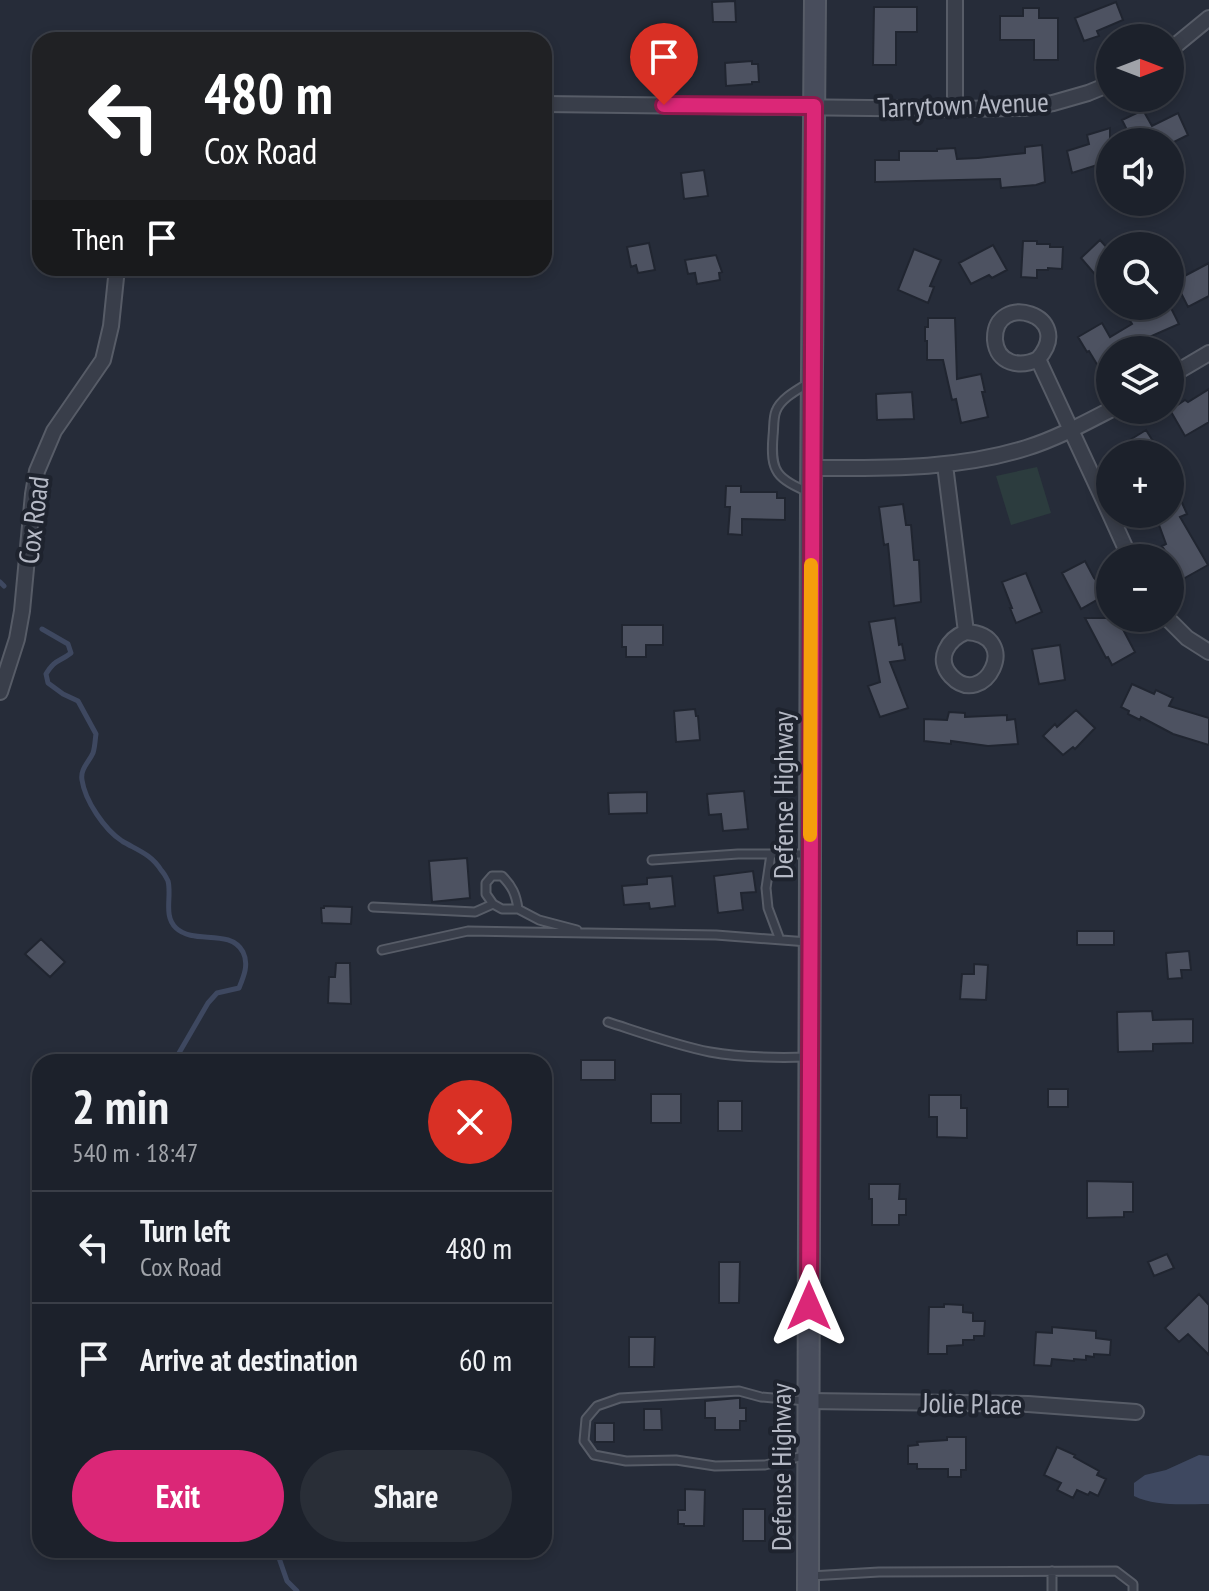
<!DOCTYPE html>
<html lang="en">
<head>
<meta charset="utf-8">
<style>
  :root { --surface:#1c212b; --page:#292e37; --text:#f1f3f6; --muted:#a0a3a9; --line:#3a3e47; --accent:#db2777 }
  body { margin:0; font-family:"PT Sans Narrow",sans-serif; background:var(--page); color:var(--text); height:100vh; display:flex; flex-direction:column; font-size:30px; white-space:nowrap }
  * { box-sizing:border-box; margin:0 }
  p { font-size:26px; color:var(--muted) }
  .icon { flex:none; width:44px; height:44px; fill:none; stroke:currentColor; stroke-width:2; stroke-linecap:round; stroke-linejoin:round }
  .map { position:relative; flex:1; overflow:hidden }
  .panel { position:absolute; left:32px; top:1054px; width:520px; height:504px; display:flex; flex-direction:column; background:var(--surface); border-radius:24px; box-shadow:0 4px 12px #0003,0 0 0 2px var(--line) }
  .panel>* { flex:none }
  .guide { position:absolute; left:32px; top:32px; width:520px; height:244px; border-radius:24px; box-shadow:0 4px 12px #0003,0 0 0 2px var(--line); background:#202124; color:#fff; overflow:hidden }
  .needle { width:52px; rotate:90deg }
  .buttons { position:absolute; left:1096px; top:24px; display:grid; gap:16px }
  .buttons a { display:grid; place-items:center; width:88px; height:88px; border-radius:50%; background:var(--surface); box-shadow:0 4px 12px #0003,0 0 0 2px var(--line); font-size:40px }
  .pin { position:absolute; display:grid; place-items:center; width:68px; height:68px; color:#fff; margin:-82px -34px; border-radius:50% 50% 50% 0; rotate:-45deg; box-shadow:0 0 8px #0007 }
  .pin .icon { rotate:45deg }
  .me { position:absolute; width:88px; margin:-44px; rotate:0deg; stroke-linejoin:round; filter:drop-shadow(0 0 6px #0008) }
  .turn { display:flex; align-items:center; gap:28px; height:168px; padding:0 40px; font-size:36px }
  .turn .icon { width:104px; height:104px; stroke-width:2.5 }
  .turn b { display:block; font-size:56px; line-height:68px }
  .then { display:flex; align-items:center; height:76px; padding:0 40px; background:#0003; gap:16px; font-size:30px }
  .round { display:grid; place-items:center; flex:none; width:84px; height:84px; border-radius:42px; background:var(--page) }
  .overview { display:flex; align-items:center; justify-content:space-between; height:136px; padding:0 40px }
  h1 { font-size:48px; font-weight:700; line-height:60px }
  .primary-button { display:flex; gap:16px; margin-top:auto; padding:16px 40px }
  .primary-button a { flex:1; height:92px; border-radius:48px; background:var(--accent); color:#fff; font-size:32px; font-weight:700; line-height:92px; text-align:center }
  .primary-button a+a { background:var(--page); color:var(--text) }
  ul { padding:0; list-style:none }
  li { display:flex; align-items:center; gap:24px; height:112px; padding:0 40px; border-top:2px solid var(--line) }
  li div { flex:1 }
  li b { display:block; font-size:30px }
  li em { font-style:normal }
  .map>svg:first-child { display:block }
  .green { fill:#2c3c3e }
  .water { fill:#3e4860 }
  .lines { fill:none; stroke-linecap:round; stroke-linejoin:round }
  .stream { stroke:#3e4860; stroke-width:5 }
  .building { fill:#4d5261; stroke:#202530; stroke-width:2 }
  .lane-casing { stroke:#575c67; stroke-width:11 }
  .street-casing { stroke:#575c67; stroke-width:18 }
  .secondary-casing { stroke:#575c67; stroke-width:24 }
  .lane { stroke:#393e4a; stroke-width:7 }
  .street { stroke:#393e4a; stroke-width:14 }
  .secondary { stroke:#484d5c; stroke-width:20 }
  .route-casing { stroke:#8e194d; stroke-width:20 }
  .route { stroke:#db2777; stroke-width:14 }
  .slow { stroke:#f59e0b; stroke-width:14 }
  .labels { text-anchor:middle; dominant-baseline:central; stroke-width:8; stroke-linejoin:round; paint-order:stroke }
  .street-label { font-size:28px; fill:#b5b9c5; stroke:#1e232e }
</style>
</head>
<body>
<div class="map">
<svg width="1209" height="1591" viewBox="0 0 1209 1591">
  <rect width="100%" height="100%" fill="#262c39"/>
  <path class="green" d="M1037,467L1051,513L1011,525L996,476Z"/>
  <path class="water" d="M1199,1455L1209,1456V1504C1185,1504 1156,1507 1134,1496V1483L1145,1475L1166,1470Z"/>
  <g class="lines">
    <path class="stream" d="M0,582L4,586
      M42,629L68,644L71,653C58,663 55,659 46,674L48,683L63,694L78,701L96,734C95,740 95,747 93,753C89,762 80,769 82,780C85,801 105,830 122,841C137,850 151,854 161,870C164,873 166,877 168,881C172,896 163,916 176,928C194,945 230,928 243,952C249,964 244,976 239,988L217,993L208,1003L179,1053L178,1062
      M273,1550L279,1558L287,1581L297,1591"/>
  </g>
  <path class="building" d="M735,1L736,22H713L712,2Z
    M1116,2L1123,20L1097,31L1099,36L1084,41L1075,18Z
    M874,7H917V32H896V65H873Z
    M1023,8H1039V18H1058V60H1034V40H1000V16H1023Z
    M752,61V64H758L759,82H752V84L726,86L725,63Z
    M1143,110L1152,126L1178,113L1188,135L1174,142H1133L1122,120Z
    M1110,128V161L1072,173L1067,151L1089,144L1087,135Z
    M1042,145L1045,182L1036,185L1001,188L1000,179L875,182V160H899V151H937V149L955,148L957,159L978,158L1025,153V147Z
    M704,170L708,196L684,199L681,173Z
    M1100,240L1110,251V292L1081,258Z
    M1023,241H1037V244H1050V247H1063L1062,269L1048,268V270H1037V278L1021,277Z
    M649,243L655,270L638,273L636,265L631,267L627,247Z
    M993,245L1007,270L992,278L989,275L971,284L959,263Z
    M914,249L941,260L930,286L934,287L928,303L898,290Z
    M716,255L722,272L719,273L720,280L697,284L695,273L688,274L685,260Z
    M1209,263V296L1188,307L1175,281Z
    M1144,306H1170L1179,324L1120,350H1110V386L1089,351L1087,352L1078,337L1102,323L1110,337L1132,324L1128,317L1136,313L1135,310Z
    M928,318H955L957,379L981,374L985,392H982L988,417L961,423L956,399L952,400L943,360H927V341H925V327H928Z
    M1209,389V422L1185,436L1170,410L1185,400L1188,402Z
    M912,392L914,419L877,420L876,394Z
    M1146,430L1161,454H1107Z
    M1170,476L1187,514L1180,517L1208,565L1183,579L1162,546L1166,544L1155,514H1170Z
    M726,486H741V492H777V498H785V520L742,519V535L728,534L730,507H725Z
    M903,504L906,525H911L914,560H919L921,602L894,606L888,544L884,545L879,507Z
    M1085,561L1094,578L1098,582L1101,581L1107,594L1081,609L1062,573Z
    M1026,573L1042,612L1016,623L1010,608H1012L1002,582Z
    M895,618L899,645L902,644L905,660L890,662L908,708L880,717L868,686L880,682L869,622Z
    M1085,618H1117L1135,652L1112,665L1108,657L1106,658Z
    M622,625H663V645H646V657H626V647H622Z
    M1060,645L1065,680L1039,684L1032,649Z
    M1132,684L1154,694L1156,690L1173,698L1169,706L1209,718V745L1173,734L1141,717L1140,720L1128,714L1129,711L1121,707Z
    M695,709L696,716H698L700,740L676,742L674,711Z
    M1076,710L1095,728L1075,749L1073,747L1063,755L1043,736L1055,724L1057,727Z
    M949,712L965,713V717L1007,715V720L1015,719L1018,744L988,746L951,741V744L924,741V719L947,720Z
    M744,791L748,829L723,831L721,814L709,815L707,794Z
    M647,792V813L609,814L608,793Z
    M467,858L470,898L432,902L429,861Z
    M753,871L756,892L741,893L743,910L718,913L714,876Z
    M672,876L675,906L650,909L649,903L624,905L622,886L647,884V878Z
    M324,906L352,907L351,924L322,923L321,908H324Z
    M1077,931H1114V945H1077Z
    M41,939L65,962L50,977L25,954Z
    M1189,951L1191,970H1181L1182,978L1168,979L1166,953Z
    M336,963H350L351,1004L328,1003L329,977H335Z
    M974,964L988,965L986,1000L960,999L962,974H974Z
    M1152,1011L1153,1020L1193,1019V1043L1153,1044V1051L1118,1052L1117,1012Z
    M581,1060H615V1080H581Z
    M1048,1089H1068V1107H1048Z
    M651,1094H681V1123H651Z
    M929,1095H961V1108H967V1138L937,1137V1117H929Z
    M718,1101H742V1131H718Z
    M1087,1181L1133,1182V1212H1124V1217L1087,1218Z
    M869,1184H900L899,1199H906V1215H899V1225H872V1199H869Z
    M1167,1254L1174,1268L1154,1276L1148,1262Z
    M719,1262H740L739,1303H719Z
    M1199,1294L1209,1305V1355L1188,1334L1179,1342L1165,1328Z
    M944,1304L963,1305V1312L973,1313V1321H985L984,1336H974V1340H963V1345L947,1346V1354H928L929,1307H944Z
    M1052,1327L1096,1331V1338L1111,1340L1110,1355L1094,1354V1357L1086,1356V1360L1074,1359V1361L1052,1359L1051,1366L1034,1365L1036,1332L1052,1333Z
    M629,1337H655L654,1367H629Z
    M738,1398H740V1408H746V1421H740V1430H715V1418H705V1401Z
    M644,1409H661L662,1430H644Z
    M595,1423H614V1442H595Z
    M947,1437H966V1470H961V1477H948V1469H917V1464H908V1446L918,1445L917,1442L947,1440Z
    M1057,1447L1075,1455L1074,1457L1099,1471L1097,1475L1106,1479L1098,1496L1090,1492L1088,1495L1077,1490L1073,1498L1057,1490L1061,1483L1044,1475Z
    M685,1489L705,1490L704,1526H684V1524H678V1510H685Z
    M743,1509H765V1541H743Z"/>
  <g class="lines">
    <g class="lane-casing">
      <path id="lane" d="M810,493C777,478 770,473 773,436C774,429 773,418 776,411C781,398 799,389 810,382
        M771,854L766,888L768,908L780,940
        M652,860L738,854H808
        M373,907L475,912L493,904
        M518,909C516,894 512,886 502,876H492L486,883V894L493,904L502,909H518L539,920L577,930
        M382,950L468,931L716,935L808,942
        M608,1022C642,1033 675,1045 710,1052C743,1058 776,1058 809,1057
        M806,1401L761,1397L739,1391L620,1398L597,1406L586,1419L584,1441L594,1455L626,1461L676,1460L715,1466L765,1465L808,1455
        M810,1576L879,1572L1116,1571L1133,1584V1591
        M1052,1591V1571"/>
    </g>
    <g class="street-casing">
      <path id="street" d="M1170,50L1209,18
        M544,104L955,109L1023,108L1053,103L1088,93L1110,84
        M955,109V0
        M1038,359C1020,368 997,364 995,340C993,290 1077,315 1038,359L1110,514
        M1170,376L1209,353
        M945,465L966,632C948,639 935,659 951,676C984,711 1024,635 966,632
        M811,468C884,468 956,470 1026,448C1055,439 1083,424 1110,410
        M1110,514L1130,558
        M1167,618L1187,638L1209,652
        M0,692L17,639L22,611L33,494L37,471L54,431L103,360L111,326L117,268
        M808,1401L1028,1404L1136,1412"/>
    </g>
    <g class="secondary-casing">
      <path id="secondary" d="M808,1591L811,494L815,0"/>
    </g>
    <use href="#lane" class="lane"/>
    <use href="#street" class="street"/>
    <use href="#secondary" class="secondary"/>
  </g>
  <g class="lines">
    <g class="route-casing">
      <path id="route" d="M664,105L814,106L809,1306"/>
    </g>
    <use href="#route" class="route"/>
    <path class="slow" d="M810,835L811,565"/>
  </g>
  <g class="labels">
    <g class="street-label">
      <text transform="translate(963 104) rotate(-2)">Tarrytown Avenue</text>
      <text transform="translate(33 520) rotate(-83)">Cox Road</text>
      <text transform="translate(782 795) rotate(-90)">Defense Highway</text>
      <text transform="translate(972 1403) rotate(1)">Jolie Place</text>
      <text transform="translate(780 1467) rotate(-90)">Defense Highway</text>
    </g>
  </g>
</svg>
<div class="buttons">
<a><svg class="needle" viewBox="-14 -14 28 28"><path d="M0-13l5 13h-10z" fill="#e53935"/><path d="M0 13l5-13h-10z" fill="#a0a3a9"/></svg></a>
<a><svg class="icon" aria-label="sound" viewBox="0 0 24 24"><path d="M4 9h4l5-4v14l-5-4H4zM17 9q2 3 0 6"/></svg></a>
<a><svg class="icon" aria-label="search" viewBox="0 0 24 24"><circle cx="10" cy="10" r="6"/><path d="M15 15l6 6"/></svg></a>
<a><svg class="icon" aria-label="layers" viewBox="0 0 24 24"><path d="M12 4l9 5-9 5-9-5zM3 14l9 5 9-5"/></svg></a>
<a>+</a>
<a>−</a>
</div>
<div class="pin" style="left:664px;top:105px;background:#d93025"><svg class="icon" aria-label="arrive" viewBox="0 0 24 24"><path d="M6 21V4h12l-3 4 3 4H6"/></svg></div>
<svg class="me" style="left:809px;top:1306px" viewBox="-20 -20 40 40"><path d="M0-17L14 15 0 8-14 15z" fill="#db2777" stroke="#fff" stroke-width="4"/></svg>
<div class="guide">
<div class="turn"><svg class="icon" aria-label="left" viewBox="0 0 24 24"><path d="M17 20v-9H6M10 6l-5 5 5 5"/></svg><div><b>480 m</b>Cox Road</div></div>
<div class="then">Then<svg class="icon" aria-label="arrive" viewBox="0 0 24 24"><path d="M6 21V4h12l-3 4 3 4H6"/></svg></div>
</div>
<section class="panel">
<div class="overview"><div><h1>2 min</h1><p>540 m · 18:47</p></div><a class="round" style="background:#d93025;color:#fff"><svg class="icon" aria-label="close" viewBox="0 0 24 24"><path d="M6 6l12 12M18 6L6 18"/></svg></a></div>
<ul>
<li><svg class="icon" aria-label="left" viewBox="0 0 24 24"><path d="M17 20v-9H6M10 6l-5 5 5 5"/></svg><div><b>Turn left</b><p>Cox Road</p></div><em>480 m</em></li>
<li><svg class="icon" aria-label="arrive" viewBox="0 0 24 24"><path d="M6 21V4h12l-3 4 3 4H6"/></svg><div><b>Arrive at destination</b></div><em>60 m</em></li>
</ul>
<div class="primary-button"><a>Exit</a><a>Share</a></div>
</section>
</div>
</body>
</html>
